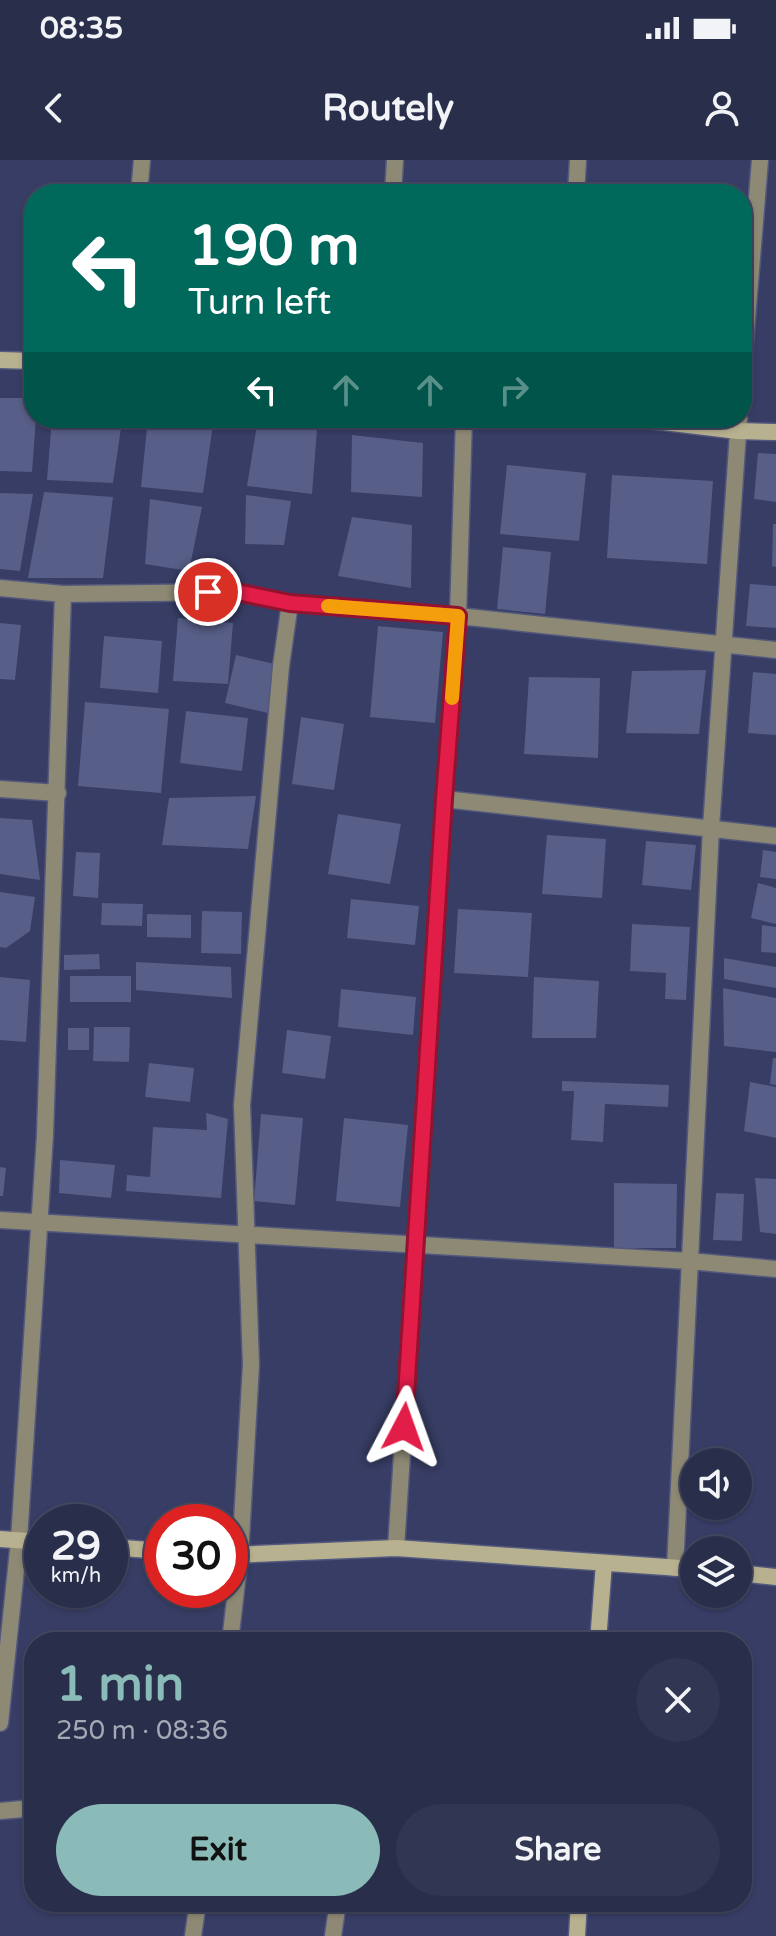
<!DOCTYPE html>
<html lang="en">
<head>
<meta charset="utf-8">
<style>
  :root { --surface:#292e4b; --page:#313652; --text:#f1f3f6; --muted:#a5a8b5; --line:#454a63; --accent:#8bbbb9 }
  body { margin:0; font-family:"Varela Round",sans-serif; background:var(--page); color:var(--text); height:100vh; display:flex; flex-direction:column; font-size:30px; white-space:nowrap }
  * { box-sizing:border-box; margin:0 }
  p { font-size:26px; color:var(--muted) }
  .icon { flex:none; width:44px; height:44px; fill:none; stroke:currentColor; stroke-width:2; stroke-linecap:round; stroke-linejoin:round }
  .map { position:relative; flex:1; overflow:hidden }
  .drawer { position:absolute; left:24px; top:1472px; width:728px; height:280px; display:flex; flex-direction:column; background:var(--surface); border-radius:32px; box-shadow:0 2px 6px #0004,0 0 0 2px var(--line) }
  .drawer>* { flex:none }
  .top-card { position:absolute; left:24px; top:24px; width:728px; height:244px; border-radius:32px; box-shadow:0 2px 6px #0004,0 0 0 2px var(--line); background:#00695c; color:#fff; overflow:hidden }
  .controls { position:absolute; left:680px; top:1288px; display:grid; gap:16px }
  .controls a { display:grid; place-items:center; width:72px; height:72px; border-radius:50%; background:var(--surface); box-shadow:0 2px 6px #0004,0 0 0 2px var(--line); font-size:40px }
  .speed { position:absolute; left:24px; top:1344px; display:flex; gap:16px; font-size:40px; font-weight:700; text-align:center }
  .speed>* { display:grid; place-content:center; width:104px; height:104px; border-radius:50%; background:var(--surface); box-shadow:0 2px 6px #0004,0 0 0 2px var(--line); line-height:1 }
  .speed small { font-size:20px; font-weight:400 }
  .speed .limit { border:12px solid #d22; background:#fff; color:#111 }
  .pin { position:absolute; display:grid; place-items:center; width:68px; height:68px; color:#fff; margin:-34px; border:4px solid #fff; border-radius:50%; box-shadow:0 2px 8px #0007 }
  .me { position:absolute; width:88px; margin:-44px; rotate:4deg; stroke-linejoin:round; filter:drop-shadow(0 0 6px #0008) }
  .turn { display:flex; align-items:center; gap:28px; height:168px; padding:0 32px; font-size:36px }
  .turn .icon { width:104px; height:104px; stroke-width:2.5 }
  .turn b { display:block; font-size:56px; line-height:68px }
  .lanes { display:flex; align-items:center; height:76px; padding:0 32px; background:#0003; justify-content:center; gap:40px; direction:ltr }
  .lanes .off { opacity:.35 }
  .round { display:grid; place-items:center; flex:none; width:84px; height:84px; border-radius:42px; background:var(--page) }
  .headline { display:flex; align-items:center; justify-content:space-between; height:136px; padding:0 32px }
  h1 { font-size:48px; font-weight:800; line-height:60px; color:var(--accent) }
  .action { display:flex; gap:16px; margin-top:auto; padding:16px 32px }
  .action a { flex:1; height:92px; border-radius:48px; background:var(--accent); color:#111; font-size:32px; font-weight:800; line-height:92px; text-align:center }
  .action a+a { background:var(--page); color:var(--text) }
  .status { display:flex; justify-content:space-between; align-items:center; height:56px; padding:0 40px; background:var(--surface); direction:ltr }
  .status svg { height:22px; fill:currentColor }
  header { display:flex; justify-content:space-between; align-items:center; height:104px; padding:0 32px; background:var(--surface); font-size:36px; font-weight:800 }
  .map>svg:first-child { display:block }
  .building { fill:#575e87 }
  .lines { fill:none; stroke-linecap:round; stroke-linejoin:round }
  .street-casing { stroke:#53597d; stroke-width:19 }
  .secondary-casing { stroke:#53597d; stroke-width:19 }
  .street { stroke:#8e8974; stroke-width:16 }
  .secondary { stroke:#b8b190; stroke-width:16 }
  .route-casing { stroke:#92132f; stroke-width:20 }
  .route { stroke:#e11d48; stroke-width:14 }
  .slow { stroke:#f59e0b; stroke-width:14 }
</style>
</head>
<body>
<div class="status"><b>08:35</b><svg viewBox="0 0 49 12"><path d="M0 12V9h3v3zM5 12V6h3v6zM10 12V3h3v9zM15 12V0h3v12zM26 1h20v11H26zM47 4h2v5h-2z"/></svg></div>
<header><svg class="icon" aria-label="back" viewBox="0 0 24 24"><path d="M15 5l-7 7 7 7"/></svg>Routely<svg class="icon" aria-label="person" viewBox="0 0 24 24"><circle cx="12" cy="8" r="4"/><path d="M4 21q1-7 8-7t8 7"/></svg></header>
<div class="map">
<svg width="776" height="1776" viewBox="0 0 776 1776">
  <rect width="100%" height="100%" fill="#373d64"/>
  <path class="building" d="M0,238H34L36,258L32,312L0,311Z
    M52,258H109L122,261L113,323L47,320Z
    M148,258H214L203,333L141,327Z
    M257,265L317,269L312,334L247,326Z
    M352,275L423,283L422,337L351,332Z
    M758,293L776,294V342L754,339Z
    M507,305L586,313L579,381L500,374Z
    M612,315L713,321L707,404L607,398Z
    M44,332L113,337L103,418H28Z
    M0,333L33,334L20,411L0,409Z
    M246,335L291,341L284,385L245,384Z
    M150,339L202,347L189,411L145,404Z
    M352,357L412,365L411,428L338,416Z
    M773,364H776V407L772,406Z
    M503,387L551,392L545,454L497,449Z
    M750,424L776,426V468L746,466Z
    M178,458L233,463L228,524L173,521Z
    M0,463L21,465L15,520L0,519Z
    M378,466L443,472L435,563L370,557Z
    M104,476L162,481L158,533L100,528Z
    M236,495L279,505L268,553L225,543Z
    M706,510L699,574L626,573L632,511Z
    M753,512L776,514V575L748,573Z
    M529,517L600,518L598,598L524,594Z
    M85,542L169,549L161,633L78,626Z
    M186,551L248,558L242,611L180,603Z
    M301,557L344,564L334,630L292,624Z
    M256,636L248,689L162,685L169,638Z
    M338,654L401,664L390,724L328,714Z
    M0,658L32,660L40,720L0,714Z
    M547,675L606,679L602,738L542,734Z
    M646,681L696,685L691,730L642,725Z
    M763,690L776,692V719L760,717Z
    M76,692L100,693L98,738L73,736Z
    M758,723L776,728V764L751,758Z
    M0,732L35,737L30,771L6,788L0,787Z
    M351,739L419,746L415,785L347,778Z
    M102,743L143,744L142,766L101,765Z
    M458,749L532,753L528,817L454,813Z
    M202,751L242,752L241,794L201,793Z
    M147,754L191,755V778L147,777Z
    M632,764L690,767L686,840L665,839L666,813L630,811Z
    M762,765L776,767V793L761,792Z
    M99,794L100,809L64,810V795Z
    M724,798L776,807V828L724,819Z
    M136,802L231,807L232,838L136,830Z
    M70,816H131V842H70Z
    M0,817L30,820L26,882L0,880Z
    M534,817L599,821L596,878H532Z
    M723,828L776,838V892L724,886Z
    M341,829L416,837L413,875L338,867Z
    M94,867H130L129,902L93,901Z
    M68,868H89V890H68Z
    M287,870L331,876L325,919L282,913Z
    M773,898H776V925L770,924Z
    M149,903L194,908L190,942L145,937Z
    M562,921L669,925L668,947L605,944L603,982L571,980L574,931H562Z
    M750,922L776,927V978L744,971Z
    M206,953L228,959L221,1038L126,1031L127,1015L150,1017L153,967L207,970Z
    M261,954L303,958L295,1045L254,1041Z
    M344,958L408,965L400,1047L336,1041Z
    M60,1000L115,1005L111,1038L59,1033Z
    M0,1007L6,1008L3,1036H0Z
    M755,1018L776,1019V1074L760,1072Z
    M614,1023L677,1024L676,1088H614Z
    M716,1033L744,1034L742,1081L713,1080Z"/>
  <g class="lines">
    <g class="street-casing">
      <path id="street" d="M139,34L142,0
        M393,34L395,0
        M576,34L578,0
        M742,219L760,0
        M0,428L63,434L237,432L290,443L458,456L776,490
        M0,629L58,633
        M444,639L776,676
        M0,1060L689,1101L776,1109
        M396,1388L444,639L458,456L464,258
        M675,1408L711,668L739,258
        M230,1482L240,1396L251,1205L242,945L281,506L290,443
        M0,1563L19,1380L45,975L63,434
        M0,1651L34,1648
        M193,1776L198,1742
        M333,1776L338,1742"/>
    </g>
    <g class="secondary-casing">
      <path id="secondary" d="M0,200L34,201
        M631,258L738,271L776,272
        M0,1379L42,1382
        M110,1387L162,1391
        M230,1395L396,1388L694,1409
        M738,1413L776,1417
        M598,1482L604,1403
        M577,1776L579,1742"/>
    </g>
    <use href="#street" class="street"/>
    <use href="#secondary" class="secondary"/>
  </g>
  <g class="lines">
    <g class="route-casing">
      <path id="route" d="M208,432H237L290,443L458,456L444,639L404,1267"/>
    </g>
    <use href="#route" class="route"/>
    <path class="slow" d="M328,446L458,456L452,538"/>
  </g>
</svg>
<div class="controls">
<a><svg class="icon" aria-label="sound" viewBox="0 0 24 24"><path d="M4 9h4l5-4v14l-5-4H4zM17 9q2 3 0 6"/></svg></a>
<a><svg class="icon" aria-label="layers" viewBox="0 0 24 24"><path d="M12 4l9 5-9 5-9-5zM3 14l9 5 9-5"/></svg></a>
</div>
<div class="speed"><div>29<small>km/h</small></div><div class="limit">30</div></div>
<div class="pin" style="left:208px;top:432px;background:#d93025"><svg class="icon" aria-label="arrive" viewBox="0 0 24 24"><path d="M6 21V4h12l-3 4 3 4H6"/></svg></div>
<svg class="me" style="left:404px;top:1267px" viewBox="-20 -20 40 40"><path d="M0-17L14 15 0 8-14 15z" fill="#e11d48" stroke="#fff" stroke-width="4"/></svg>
<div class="top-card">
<div class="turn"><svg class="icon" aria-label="left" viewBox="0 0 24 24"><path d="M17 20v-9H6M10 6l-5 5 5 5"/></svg><div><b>190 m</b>Turn left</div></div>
<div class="lanes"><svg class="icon" aria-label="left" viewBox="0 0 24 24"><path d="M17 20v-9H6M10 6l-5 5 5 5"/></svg><svg class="icon off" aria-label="ahead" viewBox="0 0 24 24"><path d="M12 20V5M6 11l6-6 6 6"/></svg><svg class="icon off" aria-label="ahead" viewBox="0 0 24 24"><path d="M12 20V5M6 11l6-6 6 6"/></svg><svg class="icon off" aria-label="right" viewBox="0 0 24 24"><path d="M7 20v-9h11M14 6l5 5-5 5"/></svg></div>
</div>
<section class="drawer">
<div class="headline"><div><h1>1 min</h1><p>250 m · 08:36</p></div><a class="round"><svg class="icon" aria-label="close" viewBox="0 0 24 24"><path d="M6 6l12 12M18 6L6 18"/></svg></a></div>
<div class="action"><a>Exit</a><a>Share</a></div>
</section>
</div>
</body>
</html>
